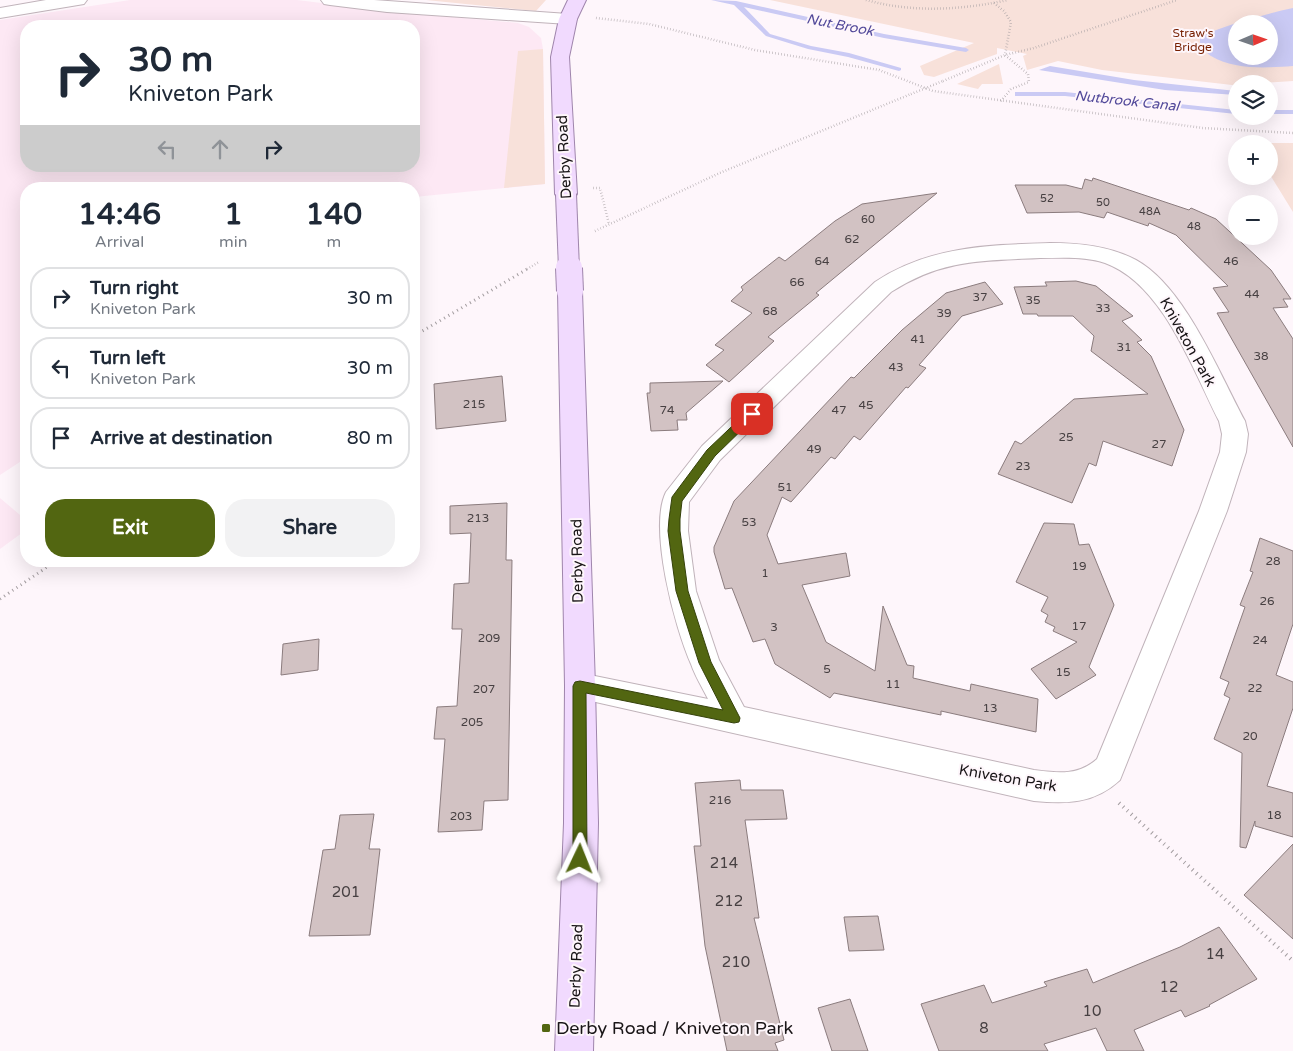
<!DOCTYPE html>
<html lang="en">
<head>
<meta charset="utf-8">
<style>
  :root { --surface:#fff; --page:#f2f2f3; --text:#1f2937; --muted:#747a83; --line:#e0e1e3; --accent:#526611 }
  body { margin:0; font-family:"Varela Round",sans-serif; background:var(--page); color:var(--text); height:100vh; display:flex; flex-direction:column; font-size:19px; white-space:nowrap }
  * { box-sizing:border-box; margin:0 }
  p { font-size:16px; color:var(--muted) }
  .icon { flex:none; width:28px; height:28px; fill:none; stroke:currentColor; stroke-width:2; stroke-linecap:round; stroke-linejoin:round }
  .map { position:relative; flex:1; overflow:hidden }
  .panel { position:absolute; left:20px; top:182px; width:400px; height:385px; display:flex; flex-direction:column; background:var(--surface); border-radius:20px; box-shadow:0 5px 20px #0002 }
  .panel>* { flex:none }
  .hud { position:absolute; left:20px; top:20px; width:400px; height:152px; border-radius:20px; box-shadow:0 5px 20px #0002; background:#fff; color:var(--text); overflow:hidden }
  .needle { width:32px; rotate:88deg }
  .buttons { position:absolute; left:1228px; top:15px; display:grid; gap:10px }
  .buttons a { display:grid; place-items:center; width:50px; height:50px; border-radius:50%; background:var(--surface); box-shadow:0 5px 20px #0002; font-size:25px }
  .pin { position:absolute; display:grid; place-items:center; width:42px; height:42px; color:#fff; margin:-21px; border-radius:10px; box-shadow:0 2px 8px #0006 }
  .me { position:absolute; width:55px; margin:-28px; rotate:2deg; stroke-linejoin:round; filter:drop-shadow(0 0 4px #0008) }
  .turn { display:flex; align-items:center; gap:18px; height:105px; padding:0 25px; font-size:22px }
  .turn .icon { width:65px; height:65px; stroke-width:2.5 }
  .turn b { display:block; font-size:35px; line-height:42px }
  .lanes { display:flex; align-items:center; height:48px; padding:0 25px; background:#0003; justify-content:center; gap:25px; direction:ltr }
  .lanes .off { opacity:.35 }
  .eta { display:flex; justify-content:space-evenly; align-items:center; height:85px; text-align:center }
  .eta b { font-size:30px; font-weight:700; line-height:35px }
  .action { display:flex; gap:10px; margin-top:auto; padding:10px 25px }
  .action a { flex:1; height:58px; border-radius:20px; background:var(--accent); color:#fff; font-size:20px; font-weight:700; line-height:58px; text-align:center }
  .action a+a { background:var(--page); color:var(--text) }
  ul { padding:0; list-style:none }
  li { display:flex; align-items:center; gap:15px; height:62px; margin:0 10px 8px; padding:0 15px; border:2px solid var(--line); border-radius:20px }
  li div { flex:1 }
  li b { display:block; font-size:19px }
  li em { font-style:normal }
  .map>svg:first-child { display:block }
  .built { fill:#fde8f4; fill-rule:evenodd }
  .green { fill:#f8e1da; fill-rule:evenodd }
  .water { fill:#cacaf4; fill-rule:evenodd }
  .lines { fill:none; stroke-linecap:round; stroke-linejoin:round }
  .stream { fill:#cacaf4; fill-rule:evenodd }
  .building { fill:#d2c2c3; stroke:#8b7c7e }
  .minor-casing { stroke:#c0b3ba; stroke-width:2 }
  .major-casing { stroke:#9f85ac; stroke-width:2 }
  .path-far2 { stroke:#a39da0; stroke-width:2.5; stroke-dasharray:0.5 2.5; stroke-linecap:butt }
  .path-far1 { stroke:#a39da0; stroke-width:3; stroke-dasharray:1 4; stroke-linecap:butt }
  .path { stroke:#a39da0; stroke-width:4; stroke-dasharray:1 4.5; stroke-linecap:butt }
  .minor { fill:#fff; fill-rule:evenodd }
  .major { fill:#f1dafe; fill-rule:evenodd }
  .major-bridge-far1-casing { stroke:#9f85ac; stroke-width:22; stroke-linecap:butt }
  .major-bridge-casing { stroke:#9f85ac; stroke-width:28; stroke-linecap:butt }
  .path-bridge { stroke:#a39da0; stroke-width:2.5; stroke-dasharray:0.5 2.5; stroke-linecap:butt }
  .major-bridge-far1 { stroke:#f1dafe; stroke-width:20 }
  .major-bridge { stroke:#f1dafe; stroke-width:26 }
  .route { fill:#526611; stroke:#35420b }
  .poi-dot { fill:#526611; stroke:#fef6fb; stroke-width:2 }
  .labels { text-anchor:middle; dominant-baseline:central; stroke-width:4; stroke-linejoin:round; paint-order:stroke }
  .far-number-label { font-size:11px; fill:#474042 }
  .far-park-label { font-size:12px; fill:#761f00; stroke:#fef6fb }
  .number-label { font-size:12px; fill:#474042 }
  .far-water-label { font-size:14px; font-style:italic; fill:#52499a; stroke:#fef6fb }
  .street-label { font-size:15px; fill:#191517; stroke:#fef6fb }
  .near-number-label { font-size:15px; fill:#474042 }
  .near-poi-label { font-size:18px; fill:#191517; stroke:#fef6fb; text-anchor:start }
</style>
</head>
<body>
<div class="map">
<svg width="1293" height="1051" viewBox="0 0 1293 1051">
  <rect width="100%" height="100%" fill="#fef6fb"/>
  <path class="built" d="M130,0H297L387,11L518,23L529,27L541,38L543,49L545,184L414,197V189H26V458L0,475V20ZM26,26H414V166H26Z
    M0,498L26,520V530L0,549Z"/>
  <path class="green" d="M426,0H546L536,11Z
    M770,0H1293V81L1232,85L1102,70L1058,61L1027,70L1023,56L1027,54L997,48V54L934,77L924,75L920,66L974,43ZM1236,24H1269V56H1236Z
    M543,49L545,184L504,188L518,51Z
    M999,64L1003,84H982L978,89L957,84Z
    M1250,143H1293V212L1269,173V144Z"/>
  <path class="water" d="M1293,8V66C1268,68 1233,70 1211,56C1207,54 1203,48 1200,45V36C1230,24 1261,15 1293,8ZM1236,24H1269V56H1236Z
    M1050,66L1134,80L1236,91V95L1165,90L1039,70Z"/>
  <g class="lines">
    <path class="stream" d="M711,0L736,1L884,34L966,48L969,50L966,52L884,38L744,7L770,34L811,46L849,53L901,68V70L899,71L848,57L808,49L766,36L734,5Z
      M1015,92H1065L1236,110V114L1065,96H1015Z
      M1269,110H1293V114H1269Z"/>
  </g>
  <path class="building" d="M1093,178L1189,210L1191,208L1216,219L1271,270L1291,299H1283L1288,307L1273,308L1293,339V447L1217,313L1229,312L1213,288L1228,286L1176,235L1149,223L1148,226L1107,212L1104,218L1079,212L1027,213L1015,185H1066L1082,189L1085,179L1092,181Z
    M937,193L816,293L819,295L768,337L774,341L729,382L706,365L724,350L715,345L752,313L731,301L743,290L741,287L779,257L785,261L835,221L862,204Z
    M1076,281L1096,286L1133,316L1122,321L1142,340L1137,342L1151,356L1184,430L1172,466L1103,441L1096,466L1089,463L1072,503L998,474L1015,441L1021,444L1074,399L1148,394L1091,351L1094,336L1073,316H1038L1037,314H1023L1014,287L1047,286L1045,282Z
    M985,282L1003,304L962,316L919,365L926,368L908,388L906,387L860,440L854,436L835,459L831,457L791,502L782,497L767,535L778,564L846,553L850,576L802,585L826,642L875,671L883,606L907,665L914,666L913,678L970,691L971,684L1038,699L1036,732L941,711V715L834,693L830,698L775,664L765,639L753,642L732,588L725,589L714,552V547L734,501L851,377L854,378L902,330L946,293Z
    M502,376L506,421L436,429L434,384Z
    M723,381L686,413L687,420H677L678,430L651,431L647,393H650V383Z
    M507,503L506,560H512L508,800L484,801L482,830L438,832L445,739H434L437,707L457,706L462,629H452L454,584L469,583L471,533L450,534V506Z
    M1044,523L1074,524L1079,545L1089,544L1114,605L1089,667L1096,675L1056,699L1031,669L1077,642L1053,631L1055,627L1045,622L1048,615L1041,611L1048,597L1016,582Z
    M1260,538L1293,551V624L1276,675L1293,682V708L1267,786L1293,793V837L1255,826V821L1246,848L1240,847L1242,753L1214,739L1230,698L1224,695L1229,682L1220,678L1245,607L1240,605L1253,572L1250,571Z
    M319,639L318,670L281,675L283,644Z
    M740,780L741,790H783L787,819L745,820L759,918H754L784,1040L775,1043L778,1051H727L705,946L694,846H701L695,783Z
    M374,814L369,849H380L370,935L309,936L323,850L335,849L340,815Z
    M1293,844V939L1244,895Z
    M878,916L884,950L849,951L844,917Z
    M1219,927L1257,979L1209,1005L1210,1006L1185,1017L1181,1010L1134,1030L1144,1051H1107L1096,1028L1044,1044L1048,1051H939L921,1004L984,985L992,1003L1047,986L1044,982L1087,969L1093,983L1180,947Z
    M850,999L868,1051H832L818,1008Z"/>
  <g class="lines">
    <g class="minor-casing">
      <path id="minor" d="M46,0H87L84,4L0,18V8Z
        M321,0H374L568,14L574,15L577,19L574,23L568,24L387,12L330,5L324,4Z
        M1050,243C1080,243 1110,246 1136,260C1185,287 1219,373 1245,421L1248,434L1246,452L1227,511L1120,780C1094,804 1067,804 1034,801L569,696L565,686L569,676L580,673L708,699C702,687 695,676 691,664C675,628 648,528 666,492L702,446L875,282C929,246 988,245 1050,243ZM1040,258C1061,258 1085,256 1105,263C1163,284 1193,370 1219,421L1222,434L1220,452L1199,511L1097,759C1078,776 1058,773 1034,770L744,707L719,660L696,591L688,531L689,502L720,460L891,292C942,259 982,261 1040,258Z"/>
    </g>
    <g class="major-casing">
      <path id="major" d="M568,0H586L577,19L569,57L577,194L574,199L566,201L558,199L555,194L551,57L559,19Z
        M570,283L578,285L582,291L595,686L598,823L593,1051H555L564,823L565,686L558,291L562,285Z"/>
    </g>
    <path class="path-far2" d="M866,0C914,13 960,10 1008,0
      M994,3L1004,11L1011,22L1005,55
      M596,18L649,24L755,50L879,70L933,91L1203,128L1293,133
      M943,81L1005,55L1034,48L1177,0
      M1001,101L1011,89L1029,82L1028,74L1005,55
      M593,188H600L609,224
      M595,231L722,172L911,94
      M527,269L539,262"/>
    <path class="path-far1" d="M414,336L529,268
      M0,599L56,561"/>
    <path class="path" d="M1119,803L1293,961"/>
    <use href="#minor" class="minor"/>
    <use href="#major" class="major"/>
    <g class="major-bridge-far1-casing">
      <path id="major-bridge-far1" d="M566,194L569,269"/>
    </g>
    <g class="major-bridge-casing">
      <path id="major-bridge" d="M569,268L570,291"/>
    </g>
    <path class="path-bridge" d="M911,94L943,81"/>
    <use href="#major-bridge-far1" class="major-bridge-far1"/>
    <use href="#major-bridge" class="major-bridge"/>
  </g>
  <path class="route" d="M752,410L757,414L755,417L715,456L682,501L680,519V531L688,591L711,662L740,718L739,722L734,723L586,693L587,859L585,863L580,865L575,863L573,859V686L575,682L580,681L723,710L699,663L676,591L668,531L669,519L672,497L707,450L748,411Z"/>
  <rect class="poi-dot" x="541" y="1023" width="10" height="10" rx="2.5"/>
  <g class="labels">
    <g class="far-number-label">
      <text x="1047" y="198">52</text>
      <text x="1103" y="202">50</text>
      <text x="1150" y="211">48A</text>
      <text x="868" y="219">60</text>
      <text x="1194" y="226">48</text>
    </g>
    <g class="far-park-label">
      <text x="1193" y="33">Straw's<tspan x="1193" dy="14">Bridge</tspan></text>
    </g>
    <g class="number-label">
      <text x="852" y="239">62</text>
      <text x="822" y="261">64</text>
      <text x="1231" y="261">46</text>
      <text x="797" y="282">66</text>
      <text x="1252" y="294">44</text>
      <text x="980" y="297">37</text>
      <text x="1033" y="300">35</text>
      <text x="1103" y="308">33</text>
      <text x="770" y="311">68</text>
      <text x="944" y="313">39</text>
      <text x="918" y="339">41</text>
      <text x="1124" y="347">31</text>
      <text x="1261" y="356">38</text>
      <text x="896" y="367">43</text>
      <text x="474" y="404">215</text>
      <text x="866" y="405">45</text>
      <text x="667" y="410">74</text>
      <text x="839" y="410">47</text>
      <text x="1066" y="437">25</text>
      <text x="1159" y="444">27</text>
      <text x="814" y="449">49</text>
      <text x="1023" y="466">23</text>
      <text x="785" y="487">51</text>
      <text x="478" y="518">213</text>
      <text x="749" y="522">53</text>
      <text x="1273" y="561">28</text>
      <text x="1079" y="566">19</text>
      <text x="765" y="573">1</text>
      <text x="1267" y="601">26</text>
      <text x="1079" y="626">17</text>
      <text x="774" y="627">3</text>
      <text x="489" y="638">209</text>
      <text x="1260" y="640">24</text>
      <text x="827" y="669">5</text>
      <text x="1063" y="672">15</text>
      <text x="893" y="684">11</text>
      <text x="1255" y="688">22</text>
      <text x="484" y="689">207</text>
      <text x="990" y="708">13</text>
      <text x="472" y="722">205</text>
      <text x="1250" y="736">20</text>
      <text x="720" y="800">216</text>
      <text x="1274" y="815">18</text>
      <text x="461" y="816">203</text>
    </g>
    <g class="far-water-label">
      <text transform="translate(840 25) rotate(11)">Nut Brook</text>
      <text transform="translate(1127 101) rotate(6)">Nutbrook Canal</text>
    </g>
    <g class="street-label">
      <text transform="translate(564 157) rotate(-93)">Derby Road</text>
      <text transform="translate(1188 342) rotate(61)">Kniveton Park</text>
      <text transform="translate(577 561) rotate(-91)">Derby Road</text>
      <text transform="translate(1008 778) rotate(10)">Kniveton Park</text>
      <text transform="translate(576 966) rotate(-88)">Derby Road</text>
    </g>
    <g class="near-number-label">
      <text x="724" y="863">214</text>
      <text x="346" y="892">201</text>
      <text x="729" y="901">212</text>
      <text x="1215" y="954">14</text>
      <text x="736" y="962">210</text>
      <text x="1169" y="987">12</text>
      <text x="1092" y="1011">10</text>
      <text x="984" y="1028">8</text>
    </g>
    <g class="near-poi-label">
      <text x="556" y="1028">Derby Road / Kniveton Park</text>
    </g>
  </g>
</svg>
<div class="buttons">
<a><svg class="needle" viewBox="-14 -14 28 28"><path d="M0-13l5 13h-10z" fill="#e53935"/><path d="M0 13l5-13h-10z" fill="#747a83"/></svg></a>
<a><svg class="icon" aria-label="layers" viewBox="0 0 24 24"><path d="M12 4l9 5-9 5-9-5zM3 14l9 5 9-5"/></svg></a>
<a>+</a>
<a>−</a>
</div>
<div class="pin" style="left:752px;top:414px;background:#d93025"><svg class="icon" aria-label="arrive" viewBox="0 0 24 24"><path d="M6 21V4h12l-3 4 3 4H6"/></svg></div>
<svg class="me" style="left:580px;top:859px" viewBox="-20 -20 40 40"><path d="M0-17L14 15 0 8-14 15z" fill="#526611" stroke="#fff" stroke-width="4"/></svg>
<div class="hud">
<div class="turn"><svg class="icon" aria-label="right" viewBox="0 0 24 24"><path d="M7 20v-9h11M14 6l5 5-5 5"/></svg><div><b>30 m</b>Kniveton Park</div></div>
<div class="lanes"><svg class="icon off" aria-label="left" viewBox="0 0 24 24"><path d="M17 20v-9H6M10 6l-5 5 5 5"/></svg><svg class="icon off" aria-label="ahead" viewBox="0 0 24 24"><path d="M12 20V5M6 11l6-6 6 6"/></svg><svg class="icon" aria-label="right" viewBox="0 0 24 24"><path d="M7 20v-9h11M14 6l5 5-5 5"/></svg></div>
</div>
<section class="panel">
<div class="eta">
<div><b>14:46</b><p>Arrival</p></div>
<div><b>1</b><p>min</p></div>
<div><b>140</b><p>m</p></div>
</div>
<ul>
<li><svg class="icon" aria-label="right" viewBox="0 0 24 24"><path d="M7 20v-9h11M14 6l5 5-5 5"/></svg><div><b>Turn right</b><p>Kniveton Park</p></div><em>30 m</em></li>
<li><svg class="icon" aria-label="left" viewBox="0 0 24 24"><path d="M17 20v-9H6M10 6l-5 5 5 5"/></svg><div><b>Turn left</b><p>Kniveton Park</p></div><em>30 m</em></li>
<li><svg class="icon" aria-label="arrive" viewBox="0 0 24 24"><path d="M6 21V4h12l-3 4 3 4H6"/></svg><div><b>Arrive at destination</b></div><em>80 m</em></li>
</ul>
<div class="action"><a>Exit</a><a>Share</a></div>
</section>
</div>
</body>
</html>
